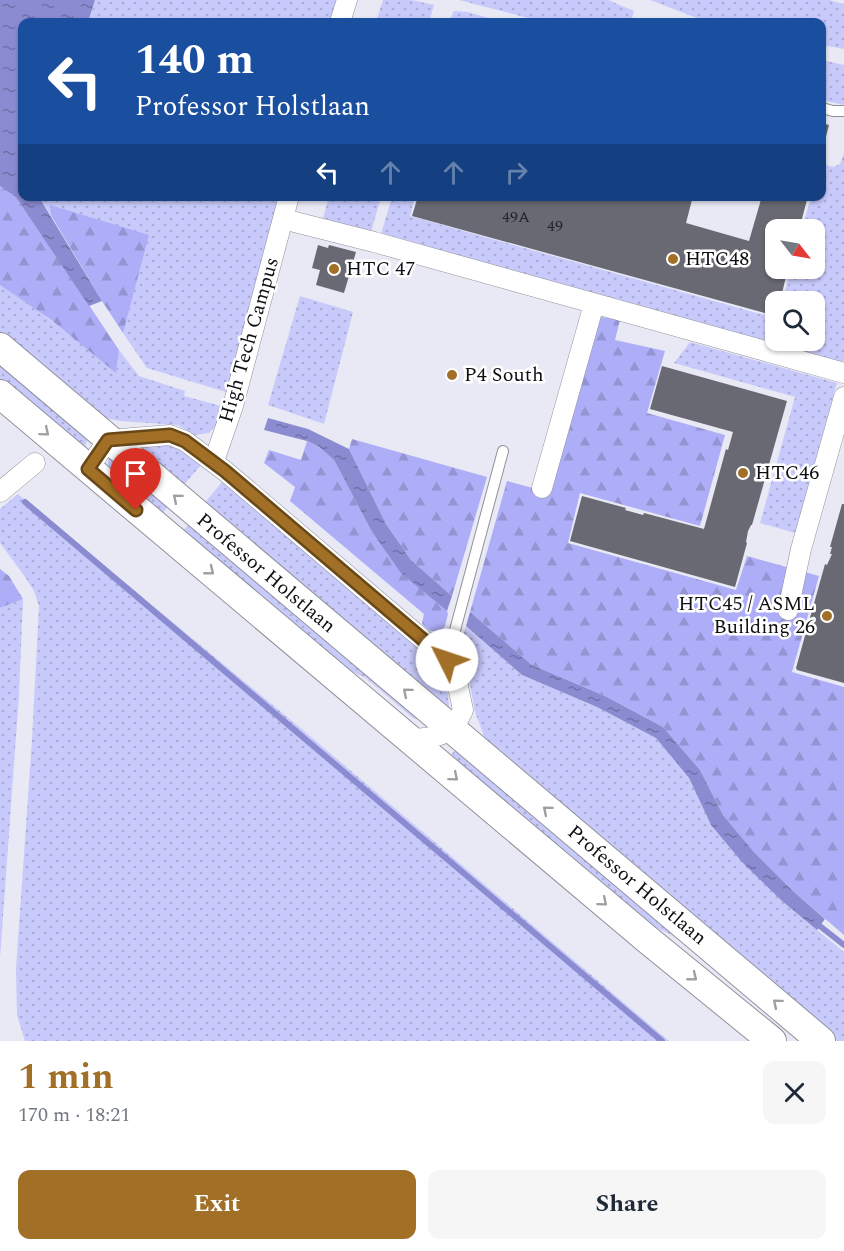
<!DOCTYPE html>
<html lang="en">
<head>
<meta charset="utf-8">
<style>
  :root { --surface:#fff; --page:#f6f6f7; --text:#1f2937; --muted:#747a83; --accent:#a16f25 }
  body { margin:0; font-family:Spectral,serif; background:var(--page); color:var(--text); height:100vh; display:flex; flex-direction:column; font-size:22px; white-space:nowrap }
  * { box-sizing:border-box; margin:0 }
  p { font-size:20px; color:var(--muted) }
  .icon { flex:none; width:33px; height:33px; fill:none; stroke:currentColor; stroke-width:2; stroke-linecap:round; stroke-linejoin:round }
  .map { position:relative; height:1041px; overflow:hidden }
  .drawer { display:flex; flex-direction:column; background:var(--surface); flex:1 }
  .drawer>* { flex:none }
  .top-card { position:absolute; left:18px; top:18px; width:808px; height:183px; border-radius:12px; box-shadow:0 2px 4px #0004; background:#1a4fa0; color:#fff; overflow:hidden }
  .needle { width:39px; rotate:121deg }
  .buttons { position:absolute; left:765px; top:219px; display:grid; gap:12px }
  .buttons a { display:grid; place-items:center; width:60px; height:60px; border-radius:12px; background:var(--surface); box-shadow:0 2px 4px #0004; font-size:30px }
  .pin { position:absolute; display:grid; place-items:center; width:51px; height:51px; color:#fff; margin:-62px -26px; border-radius:50% 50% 50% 0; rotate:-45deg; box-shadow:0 0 6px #0007 }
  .pin .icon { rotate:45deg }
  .me { position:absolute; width:66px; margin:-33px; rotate:311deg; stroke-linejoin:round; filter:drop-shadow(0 0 4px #0008) }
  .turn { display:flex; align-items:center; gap:21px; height:126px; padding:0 18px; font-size:27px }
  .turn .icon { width:78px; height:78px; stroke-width:2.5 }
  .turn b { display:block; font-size:42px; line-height:51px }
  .lanes { display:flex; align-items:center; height:57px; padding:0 18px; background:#0003; justify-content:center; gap:30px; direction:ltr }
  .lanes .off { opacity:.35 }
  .round { display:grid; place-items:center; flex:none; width:63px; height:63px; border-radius:12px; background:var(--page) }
  .summary { display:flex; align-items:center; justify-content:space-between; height:102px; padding:0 18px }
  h1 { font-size:36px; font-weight:700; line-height:45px; color:var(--accent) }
  .button { display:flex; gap:12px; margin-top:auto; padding:12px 18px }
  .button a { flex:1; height:69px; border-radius:12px; background:var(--accent); color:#fff; font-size:24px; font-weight:700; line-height:69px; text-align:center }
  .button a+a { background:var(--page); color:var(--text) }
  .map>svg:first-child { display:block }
  .grass { fill:url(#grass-dots) }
  .forest { fill:url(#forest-firs) }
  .water { fill:url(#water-ripples) }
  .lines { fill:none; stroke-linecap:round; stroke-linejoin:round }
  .stream { stroke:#8b8bd1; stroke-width:6 }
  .building { fill:#696973 }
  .lane-casing { stroke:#91919b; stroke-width:12 }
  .street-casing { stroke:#91919b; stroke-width:21 }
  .secondary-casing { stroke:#91919b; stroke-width:30 }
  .lane { stroke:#fff; stroke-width:10 }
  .street { stroke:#fff; stroke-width:20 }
  .secondary { stroke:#fff; stroke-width:28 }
  .oneway { stroke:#9f9fa0 }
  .route-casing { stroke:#694818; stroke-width:15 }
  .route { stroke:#a16f25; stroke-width:10 }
  .poi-dot { fill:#a16f25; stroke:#fff; stroke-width:2 }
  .labels { text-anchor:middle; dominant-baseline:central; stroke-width:5; stroke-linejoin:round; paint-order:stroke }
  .number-label { font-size:16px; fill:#26262a }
  .poi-label { font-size:20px; fill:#0f0f12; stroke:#fff; text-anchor:start }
  .street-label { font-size:20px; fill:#0f0f12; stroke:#fff }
</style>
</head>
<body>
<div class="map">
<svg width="844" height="1041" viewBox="0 0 844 1041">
  <defs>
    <pattern id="grass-dots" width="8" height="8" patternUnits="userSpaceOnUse" patternTransform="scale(1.5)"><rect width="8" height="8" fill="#c8cafb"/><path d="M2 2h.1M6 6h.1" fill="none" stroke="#abacd6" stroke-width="1.8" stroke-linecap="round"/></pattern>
    <pattern id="forest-firs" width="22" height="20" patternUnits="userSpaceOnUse" patternTransform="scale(1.5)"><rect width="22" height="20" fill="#adaef7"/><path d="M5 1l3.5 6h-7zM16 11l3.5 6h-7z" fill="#9494d3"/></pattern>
    <pattern id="water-ripples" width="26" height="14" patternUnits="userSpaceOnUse" patternTransform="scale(1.5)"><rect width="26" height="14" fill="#8b8bd1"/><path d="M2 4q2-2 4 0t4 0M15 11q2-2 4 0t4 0" fill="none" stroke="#7070a8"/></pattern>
  </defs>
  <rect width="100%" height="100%" fill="#e8e9f4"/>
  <path class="grass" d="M95,0H339L333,22H88Z
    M383,0H412L434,5L429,22H376Z
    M459,0H608L634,11L631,22H543Z
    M650,0H829L844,4V49L822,45V22H707Z
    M454,11L468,12L502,22H469L463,21L462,22H449Z
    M822,60L844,65V105L822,100Z
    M844,153V361H835L480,263L381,234L392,197H415L410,216L775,318L776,340H814V302L782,301L791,269L814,268V230L802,229L811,197L822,196V164L833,167L840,164Z
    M39,196L282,197L226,392L147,368L123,333Z
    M329,197H381L371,232L323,218Z
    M0,285C42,311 78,342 116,372L119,350L139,376L185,391L184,396L221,406L217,424L209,433L195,435L178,425L120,421L104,418L0,335Z
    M300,296L353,312L324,424L268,405Z
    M690,342L837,383L795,533L760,523L795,397L674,363Z
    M0,360L89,435L84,449L0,379Z
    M133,444H168L178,446L202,464L182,487Z
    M109,452L170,504L161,515L114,477L108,464Z
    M222,482L435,660L447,686L449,707L445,709L203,505Z
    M18,494L304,731L669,1041H25L17,1015L16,969L32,739L39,606L34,591L23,574L0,543V509Z
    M191,522L420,720L413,718L366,678L336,664L181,533Z
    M23,599L19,695L0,958V608Z
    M466,626L522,675L597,707L656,738L689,778L711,825L782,901L844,952V1041H838L488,746L475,712L468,673L456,657Z
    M458,746L809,1041H799L676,937L643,921L448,759Z"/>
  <path class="forest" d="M0,186L16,196L119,350L116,373L50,319L0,285Z
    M50,205L149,235L123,333L102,301L51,215Z
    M601,317L620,320L615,340L665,351L647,413L725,435L700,526L580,493L568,543L736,590L747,556L819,576L792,672L844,687V935L793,891L754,852L723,815L700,770L663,727L605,696L532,665L470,612L507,481L551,493L555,467L593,326Z
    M352,439L487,477L452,596L411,560L386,524L349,449Z
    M307,441L318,446L334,460L372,532L401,572L447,611L448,614L445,626L441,631C432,632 427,631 422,623L424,614L290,501L295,487L264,463L269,450L301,460Z
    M0,569L9,576L23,599L0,608Z"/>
  <path class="water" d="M0,0H95L88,22H22V196L39,197L102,301L89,306L16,197L0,186Z
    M268,418L308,429L349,449L386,524L411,560L452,596L447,611L401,573L372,532L334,460L318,446L307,441L264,430Z
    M470,612L532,665L605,696L663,727L700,770L723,815L754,852L793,891L825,919L817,930L782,901L742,862L711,825L689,778L656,738L597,707L522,675L466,626Z"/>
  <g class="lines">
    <path class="stream" d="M25,502L662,1041
      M816,923L844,945"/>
  </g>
  <path class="building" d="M822,123L829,125L823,148H822Z
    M418,196H693L686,223L749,241L762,196H808L799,230H776V268H788L780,302H776V316L412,216Z
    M318,245L328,248L329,245L356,252L344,293L316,285L320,270L312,268Z
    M662,366L787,401L752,525H751L748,531L746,542L747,543L735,587L570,541L582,496L626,508L625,510L643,515L644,513L704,529L726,449L728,450L733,432L650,409Z
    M842,504H844V683L797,670L796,668L825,564L827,565L832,554H830L832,547H830Z"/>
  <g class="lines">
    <g class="lane-casing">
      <path id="lane" d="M822,108L833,111H844
        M447,660L503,451"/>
    </g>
    <g class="street-casing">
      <path id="street" d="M340,22L347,0
        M283,219L374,242L844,373
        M214,461L233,406L289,196
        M88,469L108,440L170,435L185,441L225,471L447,660L456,677L463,710C460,716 457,723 453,728C444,737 421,739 409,739
        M542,488L594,304
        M0,492L35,463
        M788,610L801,549L844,397"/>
    </g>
    <g class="secondary-casing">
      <path id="secondary" d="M0,347L821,1041
        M0,394L648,940L772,1041"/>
    </g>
    <use href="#lane" class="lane"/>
    <use href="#street" class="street"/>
    <use href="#secondary" class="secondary"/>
  </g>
  <defs><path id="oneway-chevron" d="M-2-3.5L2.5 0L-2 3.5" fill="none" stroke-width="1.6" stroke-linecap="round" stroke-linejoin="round" transform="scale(1.5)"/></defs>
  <g class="oneway">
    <use href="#oneway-chevron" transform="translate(45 432) rotate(40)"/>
    <use href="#oneway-chevron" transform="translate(177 498) rotate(-140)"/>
    <use href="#oneway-chevron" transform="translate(210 571) rotate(39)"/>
    <use href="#oneway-chevron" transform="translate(407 692) rotate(-140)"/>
    <use href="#oneway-chevron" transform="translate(454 777) rotate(40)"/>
    <use href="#oneway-chevron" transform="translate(547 810) rotate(-140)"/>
    <use href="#oneway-chevron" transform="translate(603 902) rotate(40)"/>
    <use href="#oneway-chevron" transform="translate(693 977) rotate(39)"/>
    <use href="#oneway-chevron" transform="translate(777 1003) rotate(-140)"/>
  </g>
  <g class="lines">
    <g class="route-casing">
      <path id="route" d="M136,510L88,469L108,440L170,435L185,441L225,471L447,660"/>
    </g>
    <use href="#route" class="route"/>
  </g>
  <g class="poi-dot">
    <circle cx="673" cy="259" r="6"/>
    <circle cx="334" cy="269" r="6"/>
    <circle cx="452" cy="375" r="6"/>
    <circle cx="743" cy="473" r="6"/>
    <circle cx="827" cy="616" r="6"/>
  </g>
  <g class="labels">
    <g class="number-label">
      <text x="516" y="217">49A</text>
      <text x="555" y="226">49</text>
    </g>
    <g class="poi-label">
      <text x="685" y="259">HTC48</text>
      <text x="346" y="269">HTC 47</text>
      <text x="464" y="375">P4 South</text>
      <text x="755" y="473">HTC46</text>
      <text x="815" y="604" text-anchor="end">HTC45 / ASML<tspan x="815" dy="23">Building 26</tspan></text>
    </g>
    <g class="street-label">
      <text transform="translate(249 340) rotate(-74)">High Tech Campus</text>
      <text transform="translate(266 573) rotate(40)">Professor Holstlaan</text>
      <text transform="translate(637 885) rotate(40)">Professor Holstlaan</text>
    </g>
  </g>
</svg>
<div class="buttons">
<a><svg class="needle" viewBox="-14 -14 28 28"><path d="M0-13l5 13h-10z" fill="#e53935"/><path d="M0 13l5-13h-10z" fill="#747a83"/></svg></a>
<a><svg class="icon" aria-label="search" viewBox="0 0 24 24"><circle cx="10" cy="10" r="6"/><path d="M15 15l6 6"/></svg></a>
</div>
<div class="pin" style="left:136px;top:510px;background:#d93025"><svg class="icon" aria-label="arrive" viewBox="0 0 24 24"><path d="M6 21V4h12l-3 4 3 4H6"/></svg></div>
<svg class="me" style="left:447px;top:660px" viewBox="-20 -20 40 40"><circle r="19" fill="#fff"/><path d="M0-13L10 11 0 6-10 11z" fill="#a16f25"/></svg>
<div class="top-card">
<div class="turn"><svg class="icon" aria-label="left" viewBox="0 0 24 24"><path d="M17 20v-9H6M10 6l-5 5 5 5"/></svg><div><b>140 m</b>Professor Holstlaan</div></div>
<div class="lanes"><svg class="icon" aria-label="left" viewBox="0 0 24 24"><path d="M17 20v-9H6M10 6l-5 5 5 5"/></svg><svg class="icon off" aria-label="ahead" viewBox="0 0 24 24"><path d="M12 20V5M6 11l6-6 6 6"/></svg><svg class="icon off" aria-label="ahead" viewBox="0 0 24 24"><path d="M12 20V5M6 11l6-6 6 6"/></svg><svg class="icon off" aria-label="right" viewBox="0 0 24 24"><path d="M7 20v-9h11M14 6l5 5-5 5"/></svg></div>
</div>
</div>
<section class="drawer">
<div class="summary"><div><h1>1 min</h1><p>170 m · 18:21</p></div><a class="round"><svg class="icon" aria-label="close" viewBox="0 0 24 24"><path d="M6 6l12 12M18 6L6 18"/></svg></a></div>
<div class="button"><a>Exit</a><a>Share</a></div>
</section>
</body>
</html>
